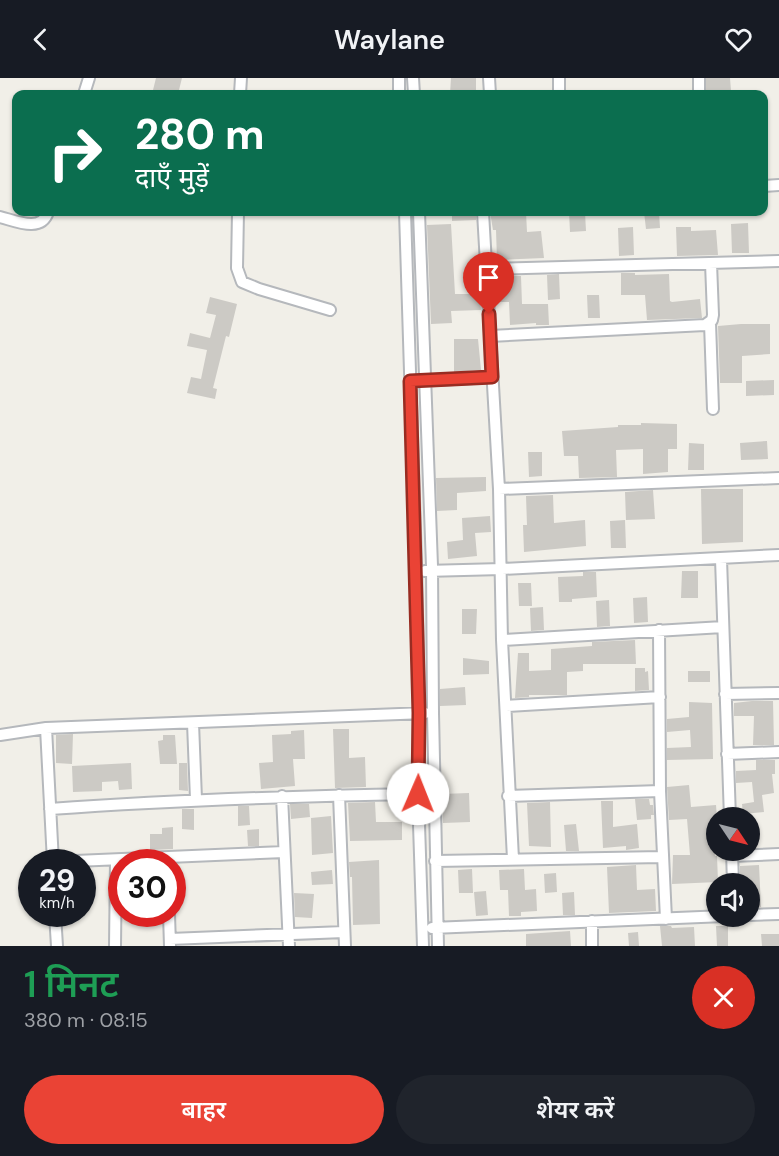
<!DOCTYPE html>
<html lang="hi">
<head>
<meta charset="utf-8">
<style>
  :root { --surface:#171b24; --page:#20242c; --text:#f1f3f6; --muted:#9ea1a6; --accent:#ea4335 }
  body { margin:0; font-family:"DM Sans","Noto Sans Devanagari",sans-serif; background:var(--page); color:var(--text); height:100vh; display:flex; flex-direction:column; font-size:22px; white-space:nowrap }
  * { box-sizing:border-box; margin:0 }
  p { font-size:20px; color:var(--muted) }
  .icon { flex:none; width:33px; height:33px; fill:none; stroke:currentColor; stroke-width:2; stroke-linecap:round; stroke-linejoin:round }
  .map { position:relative; height:868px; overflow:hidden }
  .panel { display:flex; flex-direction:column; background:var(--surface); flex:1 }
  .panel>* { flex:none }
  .hud { position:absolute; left:12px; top:12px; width:756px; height:126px; border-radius:12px; box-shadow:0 2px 4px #0004; background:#0b6e4f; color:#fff; overflow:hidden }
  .needle { width:39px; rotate:125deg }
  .fabs { position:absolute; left:706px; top:729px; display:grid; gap:12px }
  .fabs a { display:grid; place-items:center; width:54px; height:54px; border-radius:50%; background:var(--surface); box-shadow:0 2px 4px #0004; font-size:30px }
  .speed { position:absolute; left:18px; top:771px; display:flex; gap:12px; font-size:30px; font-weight:700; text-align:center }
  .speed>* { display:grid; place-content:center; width:78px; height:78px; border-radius:50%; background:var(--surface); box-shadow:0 2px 4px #0004; line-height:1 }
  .speed small { font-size:15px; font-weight:400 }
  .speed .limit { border:9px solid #d22; background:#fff; color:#111 }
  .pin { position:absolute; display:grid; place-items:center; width:51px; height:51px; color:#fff; margin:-62px -26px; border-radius:50% 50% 50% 0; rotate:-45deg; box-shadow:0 0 6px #0007 }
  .pin .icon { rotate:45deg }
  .me { position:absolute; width:66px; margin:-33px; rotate:1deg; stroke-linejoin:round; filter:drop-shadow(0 0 4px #0008) }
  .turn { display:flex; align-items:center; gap:21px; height:126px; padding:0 24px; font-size:27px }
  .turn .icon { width:78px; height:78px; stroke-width:2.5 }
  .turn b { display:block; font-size:42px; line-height:51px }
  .round { display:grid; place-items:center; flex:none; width:63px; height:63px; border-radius:32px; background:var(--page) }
  .headline { display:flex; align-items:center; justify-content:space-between; height:102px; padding:0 24px }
  h1 { font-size:36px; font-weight:600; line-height:45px; color:#1e9e55 }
  .cta { display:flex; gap:12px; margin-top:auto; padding:12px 24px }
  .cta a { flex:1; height:69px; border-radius:36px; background:var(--accent); color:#fff; font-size:24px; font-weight:600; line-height:69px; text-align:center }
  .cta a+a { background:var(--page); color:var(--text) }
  header { display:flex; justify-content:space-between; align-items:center; height:78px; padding:0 24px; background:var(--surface); font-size:27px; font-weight:600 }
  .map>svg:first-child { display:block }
  .building { fill:#cccac5 }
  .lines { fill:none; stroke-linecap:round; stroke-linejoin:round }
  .street-casing { stroke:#b5b8bc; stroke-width:14 }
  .street { stroke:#fff; stroke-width:10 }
  .route-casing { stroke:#982c22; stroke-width:15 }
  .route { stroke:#ea4335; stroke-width:10 }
</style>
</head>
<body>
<header><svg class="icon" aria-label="back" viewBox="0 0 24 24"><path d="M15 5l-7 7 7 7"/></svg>Waylane<svg class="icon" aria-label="heart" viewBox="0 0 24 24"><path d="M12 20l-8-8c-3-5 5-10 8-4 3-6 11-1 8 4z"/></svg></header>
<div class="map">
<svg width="779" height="868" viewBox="0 0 779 868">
  <rect width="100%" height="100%" fill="#f1efe8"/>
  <path class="building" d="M156,0H182L178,16H152Z
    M451,0H476V16H450Z
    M706,0H730L731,13L706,15Z
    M452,134H476V142L452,143Z
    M490,134H526L527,154L541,153L544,180L497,182L496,152H493Z
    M569,134H585L586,153L570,154Z
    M644,134H659L660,150L646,151Z
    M748,145L749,175H732L731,146Z
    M451,146L455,216H480L481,232L451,233L452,245L431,246L427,147Z
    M633,149L634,177L619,178L618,150Z
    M676,149H691V153L716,152L718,177L677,178Z
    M621,195H635V197L669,196L670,223L672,224L700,221L702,240L647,242L645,217H621Z
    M559,196L560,221L548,222L547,197Z
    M509,198H521L522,226H548L549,247H536V245L510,247L509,224H496L494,200H509Z
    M587,217H599L600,240H588Z
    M210,219L237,226L229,259L226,258L213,310L217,311L215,321L187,315L191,299L201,301L207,272L187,268L190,255L210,260L216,237L206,235Z
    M741,246H770V276L742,278V305H720L718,248Z
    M454,261H478L481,292L454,294Z
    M774,302V317L746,318V303Z
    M641,345L677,346V371H668V394L643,396V371L616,372L617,399L579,400L578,378H564L562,353L618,349V347H641Z
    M767,363L768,381L741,382L740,365Z
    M689,365L704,366V392H688Z
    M528,374H542V398L529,399Z
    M486,399V413L457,415V432L437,433L436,400Z
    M701,411H743V464L702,466Z
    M653,412L655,441L626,442L625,414Z
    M553,417L554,445L585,442L586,468L524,474L523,447H527L526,418Z
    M490,438L491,454L475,455L477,478L448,481L447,464L463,462L462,440Z
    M625,442L626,470H611L610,443Z
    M682,493H698V520H681Z
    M583,494H596L597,519L572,521V524H559L558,499L583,498Z
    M518,505H531L532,528H519Z
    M647,519L648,544L634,545L633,520Z
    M609,522L610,548L597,549L596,523Z
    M543,529L544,552L531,553L530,530Z
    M462,531H477L476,556H462Z
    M635,562L636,586H583V593L567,594V617H529V619L515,620L518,575H529V593L551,592V571L592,568V564Z
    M463,580L489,583V596L463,597Z
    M635,590H645V594L648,593L649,612L635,613Z
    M688,593H710V604H688Z
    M465,609L466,627L440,628V611Z
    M752,623H773L774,667H753L754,638H734V625Z
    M689,624L712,625L713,681L667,682V670L691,669L690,652L667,654V641L689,639Z
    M333,651H349V680L365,679L366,709L335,710Z
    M304,652L305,681H293L295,708L261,711L259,685L273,684L272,657L291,656V653Z
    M73,656L72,686L56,685V657Z
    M163,657H175L177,686H160L158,663L163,662Z
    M756,682H775V696H772L774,715L762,717L764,734L743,736L742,726L754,724L752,704L736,705V693L756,692Z
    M131,685L132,711L119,712L118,703L102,704V713L73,714L72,688Z
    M179,685H187L188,713L179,712Z
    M689,707L691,729L716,727L717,740H712L715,778H717L718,804L672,806L673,777H690L687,741L669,742L667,709Z
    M469,715L470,744L443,745L442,716Z
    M635,721H649L650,727H653L654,737H651V741L637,742Z
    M601,723H613V749L637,746L639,770L626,772V768L603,770Z
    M375,724L376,744H402V762L350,763L348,725Z
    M550,724L551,769L529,768L527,725Z
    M290,726H309L310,739L291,741Z
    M238,728H249L250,747L238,748Z
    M182,731H194V752L182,751Z
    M331,738L333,775L312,777L311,740Z
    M576,746L579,773H566L564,747Z
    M173,749V771L150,772V756H162V750Z
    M259,751V768H248L247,752Z
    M379,782L380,846L353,847L352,799H350L349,784Z
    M636,787L637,812L655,811L656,833L609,835L607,789Z
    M759,787L761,829L750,830V806H740V788Z
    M472,791L473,815H459L458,792Z
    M524,791L525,812L536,811L537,833L521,834V838H509L508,812H500L499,792Z
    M332,792L333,806L312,807L311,794Z
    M556,795L557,814L545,815L544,796Z
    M486,813L488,837L476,838L474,814Z
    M574,814L575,837H563L562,815Z
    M294,815L314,816L312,840L295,839Z
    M660,848H671L672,850L694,849L695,868H662Z
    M716,848H728V868H717Z
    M570,853L571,868H526V856Z
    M638,854L639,868H629L628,855Z
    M761,856H779V868H762Z"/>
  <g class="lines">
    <g class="street-casing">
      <path id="street" d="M399,0V16
        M413,0L414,16
        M489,0L490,16
        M559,0V16
        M699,0V16
        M84,16L89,0
        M240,16L241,0
        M764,108L779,107
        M238,134L237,190L242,204L259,211L330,232
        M405,134L416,485L419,635L418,716L423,868
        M419,134L432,488L433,635L438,868
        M483,134L499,411L502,562L513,781
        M0,139C16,143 41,155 48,134
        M486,191L779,183
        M712,242L710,245L713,331
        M490,258L705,247L712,242L713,237L711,185
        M417,303L492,299
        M499,411L779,400
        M721,481L730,740
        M425,493L502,491L779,477
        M659,552L660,713L666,841
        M502,562L723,549
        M725,616L779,615
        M506,628L660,619
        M193,645L196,721
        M46,650L53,784
        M0,657L46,650L425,635
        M727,676L779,674
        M339,717L345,868
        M282,718L289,868
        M508,718L660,713
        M50,731C173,722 295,718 418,716
        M732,773L733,806
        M732,778L779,776
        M435,783L662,779
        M52,784L284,774
        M55,836L57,868
        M169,836L170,868
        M750,837L779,836
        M592,843V868
        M432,850L725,838
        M170,861L344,854
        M115,868L116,782"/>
    </g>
    <use href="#street" class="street"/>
  </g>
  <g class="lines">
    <g class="route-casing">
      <path id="route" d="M418,716L419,635L410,303L492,299L489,236"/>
    </g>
    <use href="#route" class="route"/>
  </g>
</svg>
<div class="fabs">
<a><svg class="needle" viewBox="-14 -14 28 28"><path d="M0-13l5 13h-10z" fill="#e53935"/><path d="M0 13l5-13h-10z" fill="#9ea1a6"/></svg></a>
<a><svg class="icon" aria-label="sound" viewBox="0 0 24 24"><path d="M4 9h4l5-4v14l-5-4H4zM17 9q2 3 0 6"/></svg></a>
</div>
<div class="speed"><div>29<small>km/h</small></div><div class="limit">30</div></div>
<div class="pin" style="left:489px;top:236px;background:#d93025"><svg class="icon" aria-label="arrive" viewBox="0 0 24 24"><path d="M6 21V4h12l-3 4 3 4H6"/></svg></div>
<svg class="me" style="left:418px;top:716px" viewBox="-20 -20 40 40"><circle r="19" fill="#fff"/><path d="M0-13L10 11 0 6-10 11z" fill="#ea4335"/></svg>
<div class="hud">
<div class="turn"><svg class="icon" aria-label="right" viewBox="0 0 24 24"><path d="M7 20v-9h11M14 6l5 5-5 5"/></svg><div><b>280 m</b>दाएँ मुड़ें</div></div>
</div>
</div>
<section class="panel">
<div class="headline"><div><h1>1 मिनट</h1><p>380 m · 08:15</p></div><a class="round" style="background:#d93025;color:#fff"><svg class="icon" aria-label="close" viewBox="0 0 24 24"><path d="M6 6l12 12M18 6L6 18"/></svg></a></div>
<div class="cta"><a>बाहर</a><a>शेयर करें</a></div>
</section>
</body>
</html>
